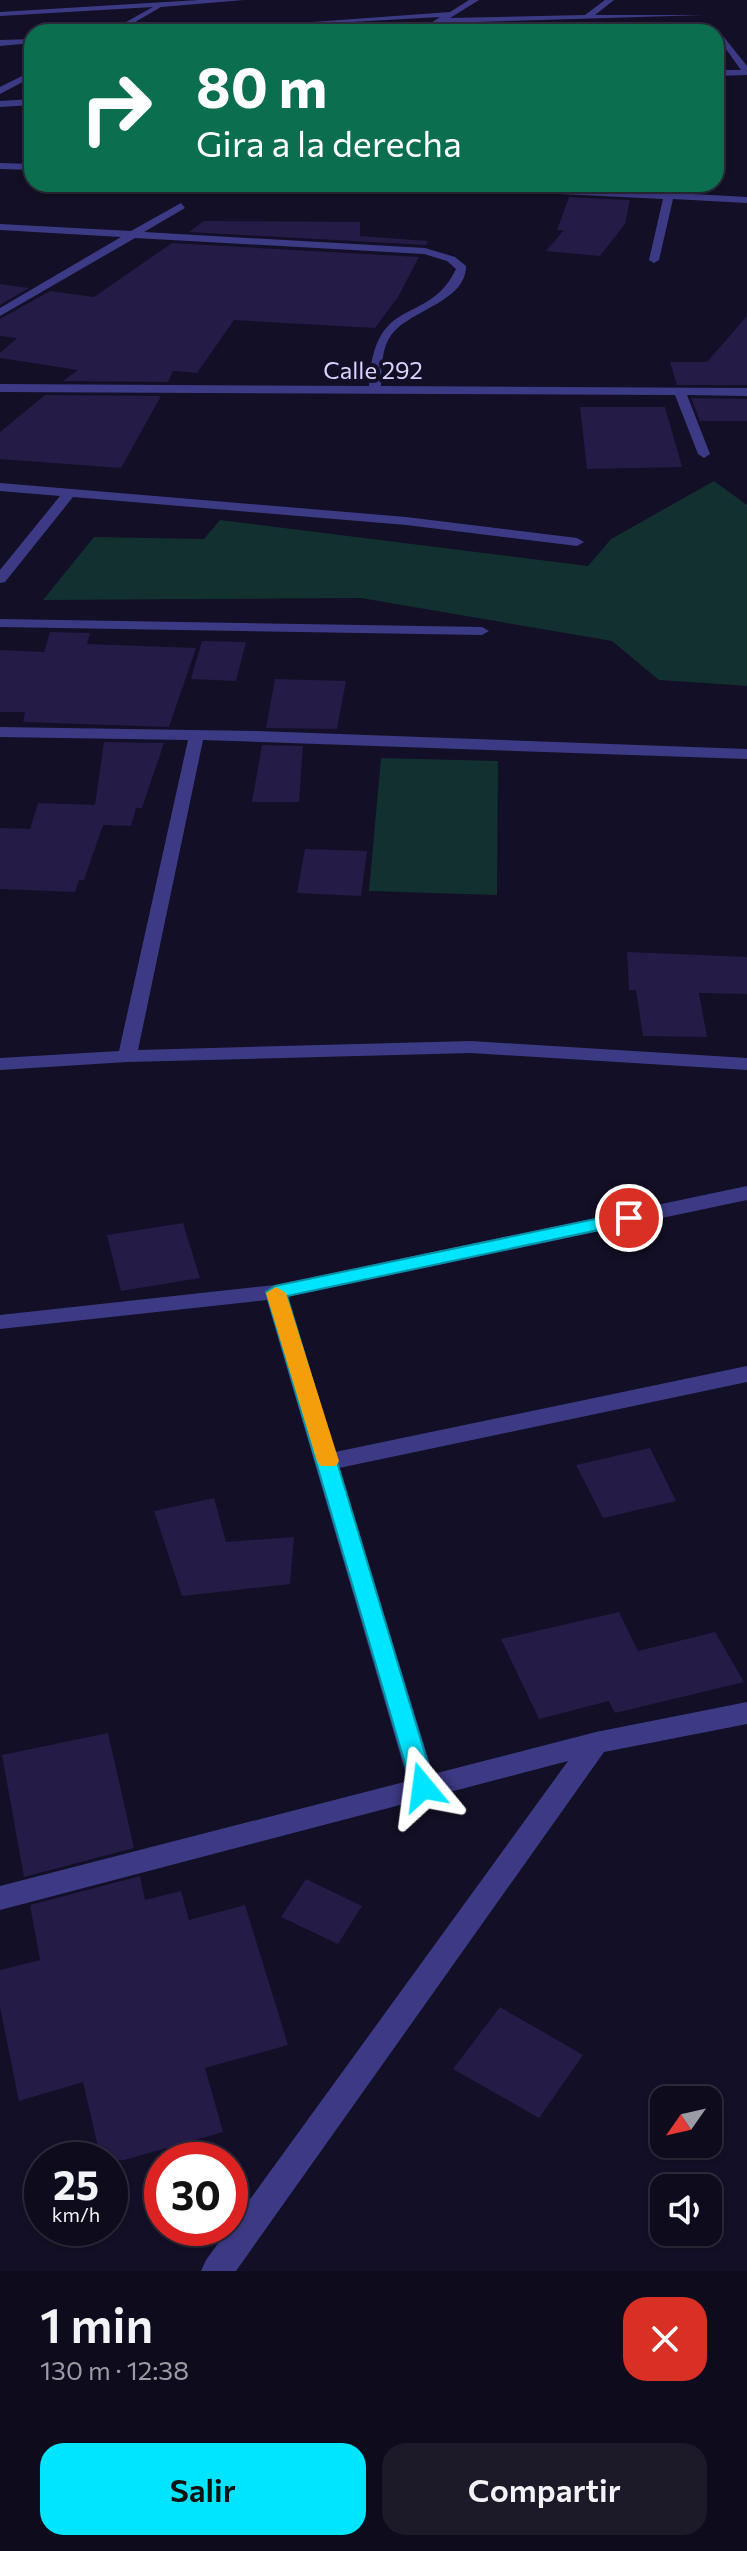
<!DOCTYPE html>
<html lang="es">
<head>
<meta charset="utf-8">
<style>
  :root { --surface:#0e0b1c; --page:#1c1929; --text:#f1f3f6; --muted:#9b9ba3; --line:#2e2b3b; --accent:#00e5ff }
  body { margin:0; font-family:Commissioner,sans-serif; background:var(--page); color:var(--text); height:100vh; display:flex; flex-direction:column; font-size:30px; white-space:nowrap }
  * { box-sizing:border-box; margin:0 }
  p { font-size:26px; color:var(--muted) }
  .icon { flex:none; width:44px; height:44px; fill:none; stroke:currentColor; stroke-width:2; stroke-linecap:round; stroke-linejoin:round }
  .map { position:relative; height:2271px; overflow:hidden }
  .panel { display:flex; flex-direction:column; background:var(--surface); flex:1 }
  .panel>* { flex:none }
  .guide { position:absolute; left:24px; top:24px; width:700px; height:168px; border-radius:24px; box-shadow:0 2px 6px #0004,0 0 0 2px var(--line); background:#0b6e4f; color:#fff; overflow:hidden }
  .needle { width:52px; rotate:236deg }
  .tools { position:absolute; left:650px; top:2086px; display:grid; gap:16px }
  .tools a { display:grid; place-items:center; width:72px; height:72px; border-radius:16px; background:var(--surface); box-shadow:0 2px 6px #0004,0 0 0 2px var(--line); font-size:40px }
  .speed { position:absolute; left:24px; top:2142px; display:flex; gap:16px; font-size:40px; font-weight:700; text-align:center }
  .speed>* { display:grid; place-content:center; width:104px; height:104px; border-radius:50%; background:var(--surface); box-shadow:0 2px 6px #0004,0 0 0 2px var(--line); line-height:1 }
  .speed small { font-size:20px; font-weight:400 }
  .speed .limit { border:12px solid #d22; background:#fff; color:#111 }
  .pin { position:absolute; display:grid; place-items:center; width:68px; height:68px; color:#fff; margin:-34px; border:4px solid #fff; border-radius:50%; box-shadow:0 2px 8px #0007 }
  .me { position:absolute; width:88px; margin:-44px; rotate:344deg; stroke-linejoin:round; filter:drop-shadow(0 0 6px #0008) }
  .turn { display:flex; align-items:center; gap:28px; height:168px; padding:0 40px; font-size:36px }
  .turn .icon { width:104px; height:104px; stroke-width:2.5 }
  .turn b { display:block; font-size:56px; line-height:68px }
  .round { display:grid; place-items:center; flex:none; width:84px; height:84px; border-radius:24px; background:var(--page) }
  .head { display:flex; align-items:center; justify-content:space-between; height:136px; padding:0 40px }
  h1 { font-size:48px; font-weight:600; line-height:60px }
  .primary-button { display:flex; gap:16px; margin-top:auto; padding:16px 40px }
  .primary-button a { flex:1; height:92px; border-radius:24px; background:var(--accent); color:#111; font-size:32px; font-weight:600; line-height:92px; text-align:center }
  .primary-button a+a { background:var(--page); color:var(--text) }
  .map>svg:first-child { display:block }
  .green { fill:#12302f }
  .building { fill:#241b47 }
  .lines { fill:none; stroke-linecap:round; stroke-linejoin:round }
  .minor { fill:#3d3a85; fill-rule:evenodd }
  .route { fill:#00e5ff; stroke:#0095a6; stroke-width:2 }
  .slow { fill:#f59e0b }
  .labels { text-anchor:middle; dominant-baseline:central; stroke-width:8; stroke-linejoin:round; paint-order:stroke }
  .far-street-label { font-size:24px; fill:#d9d4ff; stroke:#130f26 }
</style>
</head>
<body>
<div class="map">
<svg width="747" height="2271" viewBox="0 0 747 2271">
  <rect width="100%" height="100%" fill="#130f26"/>
  <path class="green" d="M714,481L747,505V686L659,680L612,641L361,598L43,600L94,537L204,539L220,520L588,566L611,539Z
    M381,758L498,761L497,895L369,891Z"/>
  <path class="building" d="M569,197L630,200L625,224L600,256L546,251L564,230H557Z
    M204,221L360,222V236L428,241L426,245L189,232Z
    M172,243L419,257L398,297L375,328L234,320L197,373L173,371L168,382L63,381L78,370L0,358V353L17,338L0,336V319L50,291L94,297Z
    M0,284L29,288L0,305Z
    M747,316V385H677L670,362H707Z
    M45,395L161,396L121,468L0,459V432Z
    M691,398L747,399V421H700Z
    M580,407H665L682,467L587,469Z
    M50,632L90,633L87,644L196,648L169,727L23,722L25,712H0V650L44,652Z
    M202,641L246,642L236,681L191,679Z
    M275,679L346,681L337,729L266,728Z
    M104,742L164,743L142,808H136L131,826L103,825L84,880H79L75,892L0,889V828L30,829L38,803L95,805Z
    M262,745L303,746L299,802H252Z
    M305,849L367,851L361,896L297,893Z
    M627,952L747,957V994L699,993L707,1037L643,1036L636,990H629Z
    M183,1223L200,1278L121,1291L107,1235Z
    M650,1448L676,1501L603,1518L576,1465Z
    M214,1498L226,1542L294,1537L290,1584L182,1596L154,1511Z
    M619,1612L638,1651L715,1632L744,1682L615,1713L609,1701L539,1719L501,1639Z
    M108,1733L134,1848L24,1877L2,1755Z
    M140,1876L145,1900L181,1891L189,1920L245,1905L288,2045L205,2068L223,2132L124,2160H101L83,2082L19,2101L0,2007V1970L40,1960L30,1905Z
    M306,1879L362,1906L338,1944L281,1917Z
    M500,2007L583,2055L539,2118L453,2069Z"/>
  <g class="lines">
    <path class="minor" d="M199,0H244L161,7L118,32H108L153,7L0,16V12Z
      M469,0H479L450,18L585,15L605,0H614L595,15H705L441,23L427,32H417L440,17L175,32L450,12Z
      M713,31H719L747,66V75L716,76V70H741Z
      M32,39V43L0,46V40Z
      M32,71V77L0,94V87Z
      M32,99V105L0,107V101Z
      M0,163L32,164V170L0,169Z
      M411,184L664,193L667,184H675L674,193L747,197V203L673,199L659,260L654,263L649,260L663,199L416,187Z
      M181,203L185,208L144,232L425,248L455,257L466,266C466,303 407,310 390,337C381,350 382,371 381,386L747,388V396L687,395L710,454L704,458L698,454L675,395L0,392V384L369,386C374,291 428,328 456,269L447,261L424,254L135,238L0,316V308L121,237L0,230V224L131,231Z
      M0,483L406,517L577,538L584,542L577,546L406,525L73,497L5,582L0,583V570L60,496L0,491Z
      M0,619L482,627L489,631L482,635L0,627Z
      M0,727L257,731L747,749V759L203,740L138,1050L471,1041L747,1058V1070L471,1053L127,1062L0,1070V1058L119,1051L188,740L0,737Z
      M747,1186V1200L287,1297L335,1452L747,1366V1382L339,1468L433,1774L596,1732L747,1702V1724L604,1752L236,2271H201L206,2260L568,1761L0,1910V1886L408,1781L267,1300L0,1329V1315L275,1285Z"/>
  </g>
  <path class="route" d="M629,1212L638,1218L636,1222L287,1296L435,1787L431,1794L423,1797L414,1794L266,1292L275,1286Z"/>
  <path class="slow" d="M276,1287L286,1293L339,1461L336,1466H321L317,1461L266,1293Z"/>
  <g class="labels">
    <g class="far-street-label">
      <text x="373" y="369">Calle 292</text>
    </g>
  </g>
</svg>
<div class="tools">
<a><svg class="needle" viewBox="-14 -14 28 28"><path d="M0-13l5 13h-10z" fill="#e53935"/><path d="M0 13l5-13h-10z" fill="#9b9ba3"/></svg></a>
<a><svg class="icon" aria-label="sound" viewBox="0 0 24 24"><path d="M4 9h4l5-4v14l-5-4H4zM17 9q2 3 0 6"/></svg></a>
</div>
<div class="speed"><div>25<small>km/h</small></div><div class="limit">30</div></div>
<div class="pin" style="left:629px;top:1218px;background:#d93025"><svg class="icon" aria-label="arrive" viewBox="0 0 24 24"><path d="M6 21V4h12l-3 4 3 4H6"/></svg></div>
<svg class="me" style="left:423px;top:1787px" viewBox="-20 -20 40 40"><path d="M0-17L14 15 0 8-14 15z" fill="#00e5ff" stroke="#fff" stroke-width="4"/></svg>
<div class="guide">
<div class="turn"><svg class="icon" aria-label="right" viewBox="0 0 24 24"><path d="M7 20v-9h11M14 6l5 5-5 5"/></svg><div><b>80 m</b>Gira a la derecha</div></div>
</div>
</div>
<section class="panel">
<div class="head"><div><h1>1 min</h1><p>130 m · 12:38</p></div><a class="round" style="background:#d93025;color:#fff"><svg class="icon" aria-label="close" viewBox="0 0 24 24"><path d="M6 6l12 12M18 6L6 18"/></svg></a></div>
<div class="primary-button"><a>Salir</a><a>Compartir</a></div>
</section>
</body>
</html>
